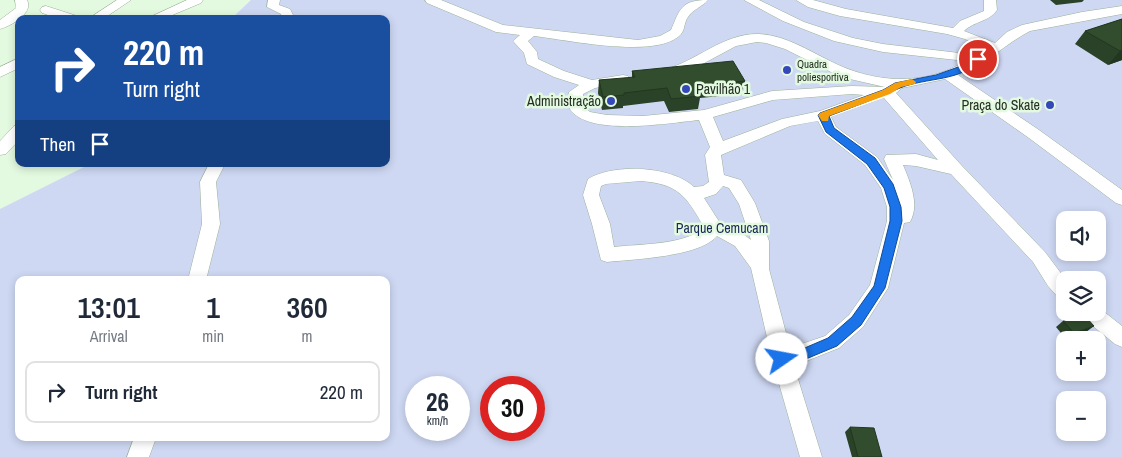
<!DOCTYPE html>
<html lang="en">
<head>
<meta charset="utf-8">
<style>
  :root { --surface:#fff; --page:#f2f2f3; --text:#1f2937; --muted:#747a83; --line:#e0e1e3 }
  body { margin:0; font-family:"Archivo Narrow",sans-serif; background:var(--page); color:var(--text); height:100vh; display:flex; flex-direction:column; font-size:19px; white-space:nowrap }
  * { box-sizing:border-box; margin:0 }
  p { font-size:16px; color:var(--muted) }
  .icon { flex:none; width:28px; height:28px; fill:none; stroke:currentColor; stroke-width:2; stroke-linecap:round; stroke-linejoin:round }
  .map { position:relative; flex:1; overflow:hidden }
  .side { position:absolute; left:15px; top:276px; width:375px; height:165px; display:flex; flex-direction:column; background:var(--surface); border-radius:10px; box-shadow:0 2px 8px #0003 }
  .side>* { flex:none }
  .top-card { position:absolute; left:15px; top:15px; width:375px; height:152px; border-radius:10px; box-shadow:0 2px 8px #0003; background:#1a4fa0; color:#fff; overflow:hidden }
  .buttons { position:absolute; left:1056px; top:211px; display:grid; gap:10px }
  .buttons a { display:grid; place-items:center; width:50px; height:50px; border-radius:10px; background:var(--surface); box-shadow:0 2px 8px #0003; font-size:25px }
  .speed { position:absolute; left:405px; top:376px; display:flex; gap:10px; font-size:25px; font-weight:700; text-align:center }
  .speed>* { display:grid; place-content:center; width:65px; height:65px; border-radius:50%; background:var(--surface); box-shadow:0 2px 8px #0003; line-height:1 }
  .speed small { font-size:12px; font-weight:400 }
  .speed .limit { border:8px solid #d22; background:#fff; color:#111 }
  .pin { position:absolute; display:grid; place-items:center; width:42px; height:42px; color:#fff; margin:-21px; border:2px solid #fff; border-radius:50%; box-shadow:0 1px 5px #0007 }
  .me { position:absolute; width:55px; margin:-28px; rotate:78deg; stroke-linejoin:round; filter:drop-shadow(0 0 4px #0008) }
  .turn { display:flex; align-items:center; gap:18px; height:105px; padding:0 25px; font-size:22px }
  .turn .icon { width:65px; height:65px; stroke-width:2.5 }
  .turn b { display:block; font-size:35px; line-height:42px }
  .then { display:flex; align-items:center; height:48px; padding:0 25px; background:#0003; gap:10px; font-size:19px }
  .eta { display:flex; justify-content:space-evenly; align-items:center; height:85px; text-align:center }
  .eta b { font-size:30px; font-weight:600; line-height:35px }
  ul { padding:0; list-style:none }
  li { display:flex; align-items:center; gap:15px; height:62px; margin:0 10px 8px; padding:0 15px; border:2px solid var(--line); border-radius:10px }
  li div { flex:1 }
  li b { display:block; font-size:19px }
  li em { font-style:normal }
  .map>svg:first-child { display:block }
  .green { fill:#ced8f3; fill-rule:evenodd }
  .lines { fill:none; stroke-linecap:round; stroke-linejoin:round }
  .minor-casing { stroke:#9bb198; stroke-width:1 }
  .minor { fill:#fff; fill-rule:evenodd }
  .wall { fill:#2a4228 }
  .shaded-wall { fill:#223620 }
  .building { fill:#314d2e; stroke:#223620 }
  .route { fill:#1a73e8; stroke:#114b97 }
  .slow { fill:#f59e0b }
  .poi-dot { fill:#3548ba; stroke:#e3fae0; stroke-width:2 }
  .labels { text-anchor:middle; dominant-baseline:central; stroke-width:5; stroke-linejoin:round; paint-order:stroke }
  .far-poi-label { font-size:11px; fill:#252e24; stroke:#e3fae0; text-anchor:start }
  .poi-label { font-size:14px; fill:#252e24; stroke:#e3fae0; text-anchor:end }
  .park-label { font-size:14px; fill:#1b2658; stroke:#e3fae0 }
</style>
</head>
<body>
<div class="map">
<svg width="1122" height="457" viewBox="0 0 1122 457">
  <rect width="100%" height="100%" fill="#e3fae0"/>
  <path class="green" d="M251,0H1122V457H0V209L90,164H386V19H231ZM1065,220H1098V252H1065ZM19,280H386V438H19ZM1065,280H1098V312H1065ZM1065,340H1098V372H1065ZM416,388H459V430H416ZM491,388H534V430H491ZM1065,400H1098V432H1065Z"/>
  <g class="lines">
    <g class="minor-casing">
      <path id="minor" d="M15,0H27C34,13 11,26 0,29V20L16,8Z
        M117,0H131L103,19H88Z
        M187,0H203L201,3L163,19H146Z
        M268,0H280L279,5L290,9L295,19H283L281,14L267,7Z
        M425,0H441L503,25L638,40L660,36L671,30C680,9 681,0 708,0C702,7 693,9 688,17C683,24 686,31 678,37C651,58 568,40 534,36L528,41L537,52L538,59L564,71L592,80L623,75L628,76L630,79L628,82L595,88L583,94L584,107L590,112L607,115L643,116L704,110L772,91L852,86L885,87L841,77L785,49L766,43L757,42L736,46L695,68L668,77L661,73L663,70C696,62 723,33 759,34C784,35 808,50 830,61C873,83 923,87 966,61L883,52L834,41L783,21L744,0H759L804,22L853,38L883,44L976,55L986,49L965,39L947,34L840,16L808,7L796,0H813L846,9L953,28L960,21L984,11V0H996L997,10C989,22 974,21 964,31L995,43L1007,32L1022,25L1082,12L1122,6V14L1030,31C1005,44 985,65 958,75L1039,130L1122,190V205L1116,203L1029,138L945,79L902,88L896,93L962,166L1045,252L1066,280L1065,299L1058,297L1048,286L1033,262L951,174L916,166L903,165C910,182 920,204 910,222L904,223L888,288L863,327L839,348L794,366L822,457H800L772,359L751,268L735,246L717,236C699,257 635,259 607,262L601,260L592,224L583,195L588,179C614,163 672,166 694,187L703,186L709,182L705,155L710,147L699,120C669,123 588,137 570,109L569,92L579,85L554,77L527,64L524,53L513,41L520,35L496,32L427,3ZM852,94L864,95L820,111L782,119L723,141L713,117L773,100ZM884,98L938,160L916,154L886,155L884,159L893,180L877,157L836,127L831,117ZM818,121L825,134L865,165L881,188L887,207V221L870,285L849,315L825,336L790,348L769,269V241L755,203L741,180L724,175L721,155L790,126ZM641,181C679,184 686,196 704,227C688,245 638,244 614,247L610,224L599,195L601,186L606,184ZM723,186L729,188L739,204L751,240L736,229L720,223L704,198L716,194Z
        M46,6L77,16L79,19H60L42,13L40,10L42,7Z
        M19,58V68L0,77V67Z
        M19,125V140L6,154L0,155V141L14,126Z
        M209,164H225L216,182L220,224L206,280H188L202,224L200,182Z
        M1098,307L1122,326V347L1115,344L1083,318L1080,312H1098Z
        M134,438H156L149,457H127Z"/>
    </g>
    <use href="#minor" class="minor"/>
  </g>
  <path class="wall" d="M1050,0H1084L1082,2L1056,5Z
    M1122,19V60L1108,65L1075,44L1085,31Z
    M632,71L745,81L741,94L700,98L698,109L669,112L664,101L623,106V108L602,110L598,93L599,80L632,78Z
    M1063,321L1086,332L1066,339L1056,327Z
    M850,427L882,457H852L845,432Z"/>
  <path class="shaded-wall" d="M1122,50V60L1108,65L1120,51Z
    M1094,326L1086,332L1066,339L1074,333Z"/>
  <path class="building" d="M1122,19V50L1120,51L1085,31Z
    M733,61L745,81L697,86L701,96L671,99L667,88L624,93V95L603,97L599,80L635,77L632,71Z
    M1084,315L1094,326L1074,333L1063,321Z
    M850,427L874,428L882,457H858Z"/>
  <path class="route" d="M978,56L982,59C961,82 927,77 900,88C877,98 853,107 829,116L834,128L875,158L893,184L901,207L902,221L885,288L861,325L837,346L801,361L782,365L777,363L775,359L777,354L800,350L828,338L852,317L874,286L890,221V207L884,188L867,164L826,132L818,115L820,113L883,90L895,83L936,75L961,66Z"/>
  <path class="slow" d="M912,79L916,82L915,84L901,87L890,94L829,116L828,121H822L818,115L820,113L883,90L895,83Z"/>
  <g class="poi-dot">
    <circle cx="787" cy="70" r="5"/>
    <circle cx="686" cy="89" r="5"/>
    <circle cx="611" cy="101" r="5"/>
    <circle cx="1050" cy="105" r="5"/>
  </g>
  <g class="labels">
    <g class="far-poi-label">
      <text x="797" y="64">Quadra<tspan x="797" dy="13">poliesportiva</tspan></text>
    </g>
    <g class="poi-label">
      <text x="696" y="89" text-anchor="start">Pavilhão 1</text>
      <text x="601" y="101">Administração</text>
      <text x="1040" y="105">Praça do Skate</text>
    </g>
    <g class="park-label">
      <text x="722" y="228">Parque Cemucam</text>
    </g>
  </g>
</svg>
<div class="buttons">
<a><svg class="icon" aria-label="sound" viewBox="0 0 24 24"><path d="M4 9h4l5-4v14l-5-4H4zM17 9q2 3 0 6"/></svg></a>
<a><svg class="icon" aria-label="layers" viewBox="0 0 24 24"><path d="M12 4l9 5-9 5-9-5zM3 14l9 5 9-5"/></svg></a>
<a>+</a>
<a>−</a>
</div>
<div class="speed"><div>26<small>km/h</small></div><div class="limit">30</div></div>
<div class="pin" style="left:978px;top:59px;background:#d93025"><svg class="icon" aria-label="arrive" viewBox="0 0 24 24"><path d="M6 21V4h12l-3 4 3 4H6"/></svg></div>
<svg class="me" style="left:782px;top:359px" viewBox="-20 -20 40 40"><circle r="19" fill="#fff"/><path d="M0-13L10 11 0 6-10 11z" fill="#1a73e8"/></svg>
<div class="top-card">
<div class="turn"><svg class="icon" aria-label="right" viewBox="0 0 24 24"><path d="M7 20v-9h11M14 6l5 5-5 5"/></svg><div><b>220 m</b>Turn right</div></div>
<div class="then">Then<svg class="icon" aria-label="arrive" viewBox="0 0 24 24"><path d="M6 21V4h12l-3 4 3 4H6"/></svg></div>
</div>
<section class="side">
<div class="eta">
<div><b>13:01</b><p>Arrival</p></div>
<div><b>1</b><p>min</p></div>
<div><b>360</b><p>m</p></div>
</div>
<ul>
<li><svg class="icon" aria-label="right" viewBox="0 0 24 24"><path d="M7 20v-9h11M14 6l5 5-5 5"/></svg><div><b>Turn right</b></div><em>220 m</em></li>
</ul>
</section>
</div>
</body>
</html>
